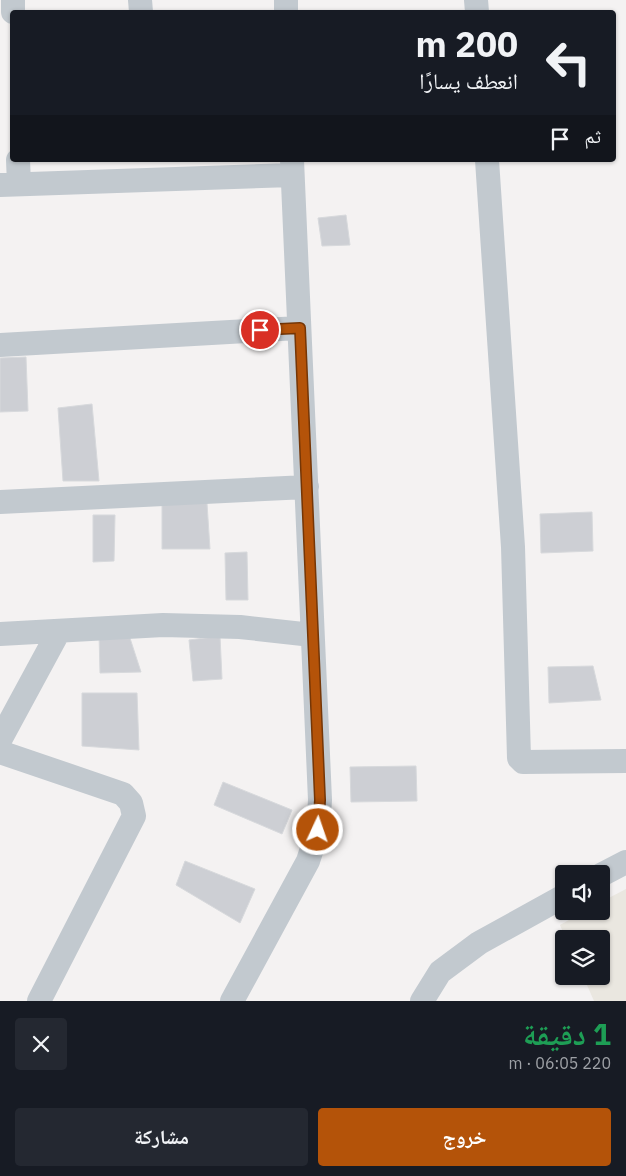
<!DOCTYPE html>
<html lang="ar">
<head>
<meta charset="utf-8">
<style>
  :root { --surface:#171b24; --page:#242831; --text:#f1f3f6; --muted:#9ea1a6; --accent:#b45309 }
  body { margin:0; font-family:"IBM Plex Sans","Noto Naskh Arabic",sans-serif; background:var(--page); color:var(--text); direction:rtl; height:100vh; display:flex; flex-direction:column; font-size:19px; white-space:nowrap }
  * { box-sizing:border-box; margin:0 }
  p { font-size:16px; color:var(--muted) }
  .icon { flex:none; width:28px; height:28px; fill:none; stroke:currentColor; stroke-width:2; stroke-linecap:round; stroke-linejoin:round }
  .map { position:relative; height:1001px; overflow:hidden; direction:ltr }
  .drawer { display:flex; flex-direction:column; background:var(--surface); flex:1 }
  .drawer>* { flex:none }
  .banner { position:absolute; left:10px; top:10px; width:606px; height:152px; border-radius:5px; box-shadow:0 1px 4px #0004; direction:rtl; background:#171b24; color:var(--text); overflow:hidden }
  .tools { position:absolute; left:555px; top:865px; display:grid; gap:10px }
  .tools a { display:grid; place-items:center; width:55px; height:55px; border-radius:5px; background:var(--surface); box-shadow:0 1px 4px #0004; font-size:25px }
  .pin { position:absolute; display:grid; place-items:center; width:42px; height:42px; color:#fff; margin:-21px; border:2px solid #fff; border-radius:50%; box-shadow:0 1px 5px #0007 }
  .me { position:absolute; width:55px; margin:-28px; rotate:3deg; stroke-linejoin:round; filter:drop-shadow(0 0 4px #0008) }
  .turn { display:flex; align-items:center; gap:18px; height:105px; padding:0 15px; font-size:22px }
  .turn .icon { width:65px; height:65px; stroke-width:2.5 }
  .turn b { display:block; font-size:35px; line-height:42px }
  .then { display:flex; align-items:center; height:48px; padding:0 15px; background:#0003; gap:10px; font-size:19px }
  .round { display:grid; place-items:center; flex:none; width:52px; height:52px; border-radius:5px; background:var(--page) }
  .head { display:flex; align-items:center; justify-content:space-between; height:85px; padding:0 15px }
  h1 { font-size:30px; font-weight:700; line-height:38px; color:#1e9e55 }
  .button { display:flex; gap:10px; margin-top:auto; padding:10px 15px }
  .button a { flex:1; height:58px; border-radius:5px; background:var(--accent); color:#fff; font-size:20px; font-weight:700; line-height:58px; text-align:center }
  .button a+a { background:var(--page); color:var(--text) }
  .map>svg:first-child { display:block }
  .commercial { fill:#eae7e0 }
  .building { fill:#cdcfd4; stroke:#d7d9dc }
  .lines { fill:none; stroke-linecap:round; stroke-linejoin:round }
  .minor { stroke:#c2c9cf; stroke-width:24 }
  .route-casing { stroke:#753606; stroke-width:12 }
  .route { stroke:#b45309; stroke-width:9 }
</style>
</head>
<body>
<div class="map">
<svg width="626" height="1001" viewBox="0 0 626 1001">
  <rect width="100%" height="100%" fill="#f4f2f2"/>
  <path class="commercial" d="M626,889V1001H594L583,976H601V939H566L560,925L585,911H601V902Z"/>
  <path class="building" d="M346,215L350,245L322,246L318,218Z
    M26,357L28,411L0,412V358Z
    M92,404L99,481H63L58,408Z
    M162,503H207L210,549H162Z
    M592,512L593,551L541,553L540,514Z
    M93,515H115L114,561L93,562Z
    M247,552L248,600H226L225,553Z
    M128,632L141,672L100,673L99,633Z
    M220,636L222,679L193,681L189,640Z
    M593,666L601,700L549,703L548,667Z
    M82,693H137L139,750L82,746Z
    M416,766L417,801L351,802L350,767Z
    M223,782L292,810L282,834L214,805Z
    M185,861L255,889L240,923L176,885Z"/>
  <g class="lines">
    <path class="minor" d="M13,0V12
      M140,0L141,12
      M286,0V12
      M476,0L477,12
      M18,160L19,184
      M487,160L513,547L519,758L523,762L626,761
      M0,185L292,175
      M0,345L299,328
      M0,502L307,487
      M0,634L163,625L240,627L312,635
      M0,740L59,631
      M0,752L123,794L131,803L134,816L39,1001
      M601,875L626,862
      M232,1001L308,861L318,830L320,800L292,160
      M422,1001L440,972L479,943L564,896"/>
  </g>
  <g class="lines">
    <g class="route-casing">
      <path id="route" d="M260,330L300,328L320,800L318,830"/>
    </g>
    <use href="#route" class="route"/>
  </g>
</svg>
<div class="tools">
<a><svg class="icon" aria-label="sound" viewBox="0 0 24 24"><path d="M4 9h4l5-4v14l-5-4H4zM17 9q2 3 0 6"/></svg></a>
<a><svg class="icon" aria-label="layers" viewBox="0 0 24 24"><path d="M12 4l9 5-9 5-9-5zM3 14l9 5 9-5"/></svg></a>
</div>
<div class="pin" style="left:260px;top:330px;background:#d93025"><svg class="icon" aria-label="arrive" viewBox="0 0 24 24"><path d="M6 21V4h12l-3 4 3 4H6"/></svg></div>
<svg class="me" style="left:318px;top:830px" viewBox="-20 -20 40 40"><circle r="17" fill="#b45309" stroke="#fff" stroke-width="3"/><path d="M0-11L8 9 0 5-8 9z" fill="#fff"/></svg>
<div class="banner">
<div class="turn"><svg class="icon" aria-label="left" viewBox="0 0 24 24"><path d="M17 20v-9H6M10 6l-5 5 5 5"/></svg><div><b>200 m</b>انعطف يسارًا</div></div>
<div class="then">ثم<svg class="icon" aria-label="arrive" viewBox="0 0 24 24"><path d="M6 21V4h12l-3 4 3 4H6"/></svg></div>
</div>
</div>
<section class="drawer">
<div class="head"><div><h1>1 دقيقة</h1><p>220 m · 06:05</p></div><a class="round"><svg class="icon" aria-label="close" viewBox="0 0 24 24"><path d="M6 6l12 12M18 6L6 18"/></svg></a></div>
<div class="button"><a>خروج</a><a>مشاركة</a></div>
</section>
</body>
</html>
